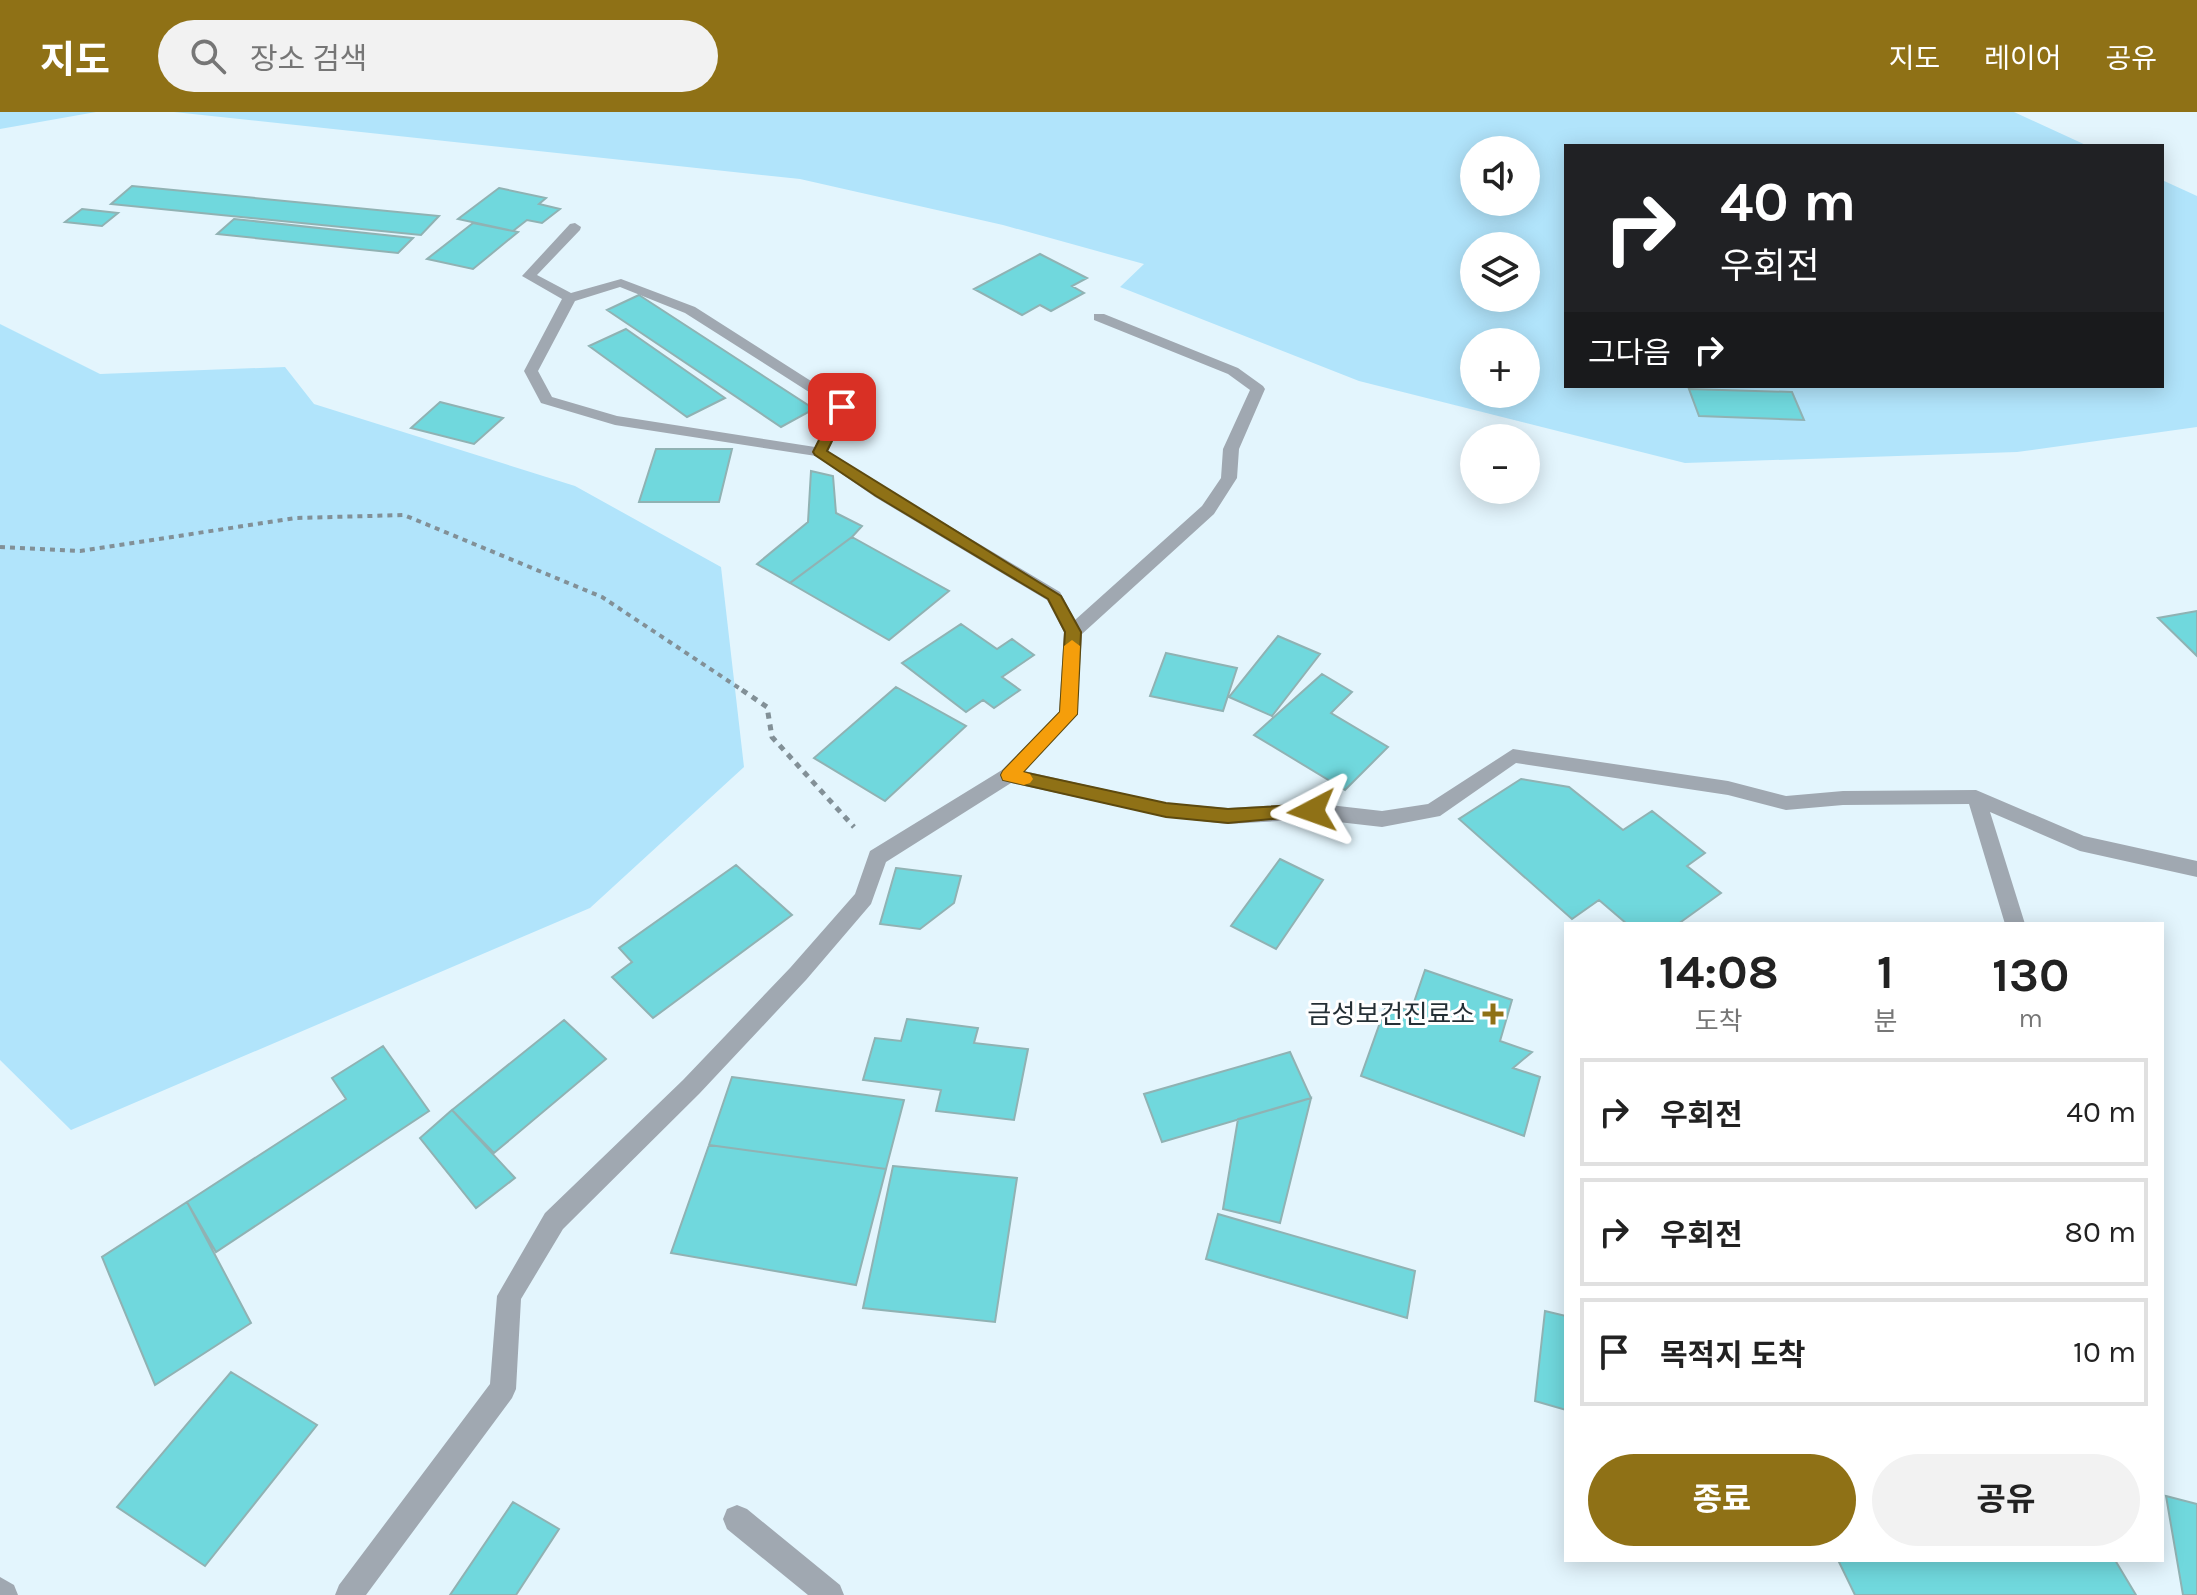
<!DOCTYPE html>
<html lang="ko">
<head>
<meta charset="utf-8">
<style>
  :root { --surface:#fff; --page:#f2f2f2; --text:#222; --muted:#767676; --line:#e0e0e0; --accent:#8f7116 }
  body { margin:0; font-family:Karla,"Noto Sans KR",sans-serif; background:var(--page); color:var(--text); height:100vh; display:flex; flex-direction:column; font-size:30px; white-space:nowrap }
  * { box-sizing:border-box; margin:0 }
  p { font-size:26px; color:var(--muted) }
  .icon { flex:none; width:44px; height:44px; fill:none; stroke:currentColor; stroke-width:2; stroke-linecap:round; stroke-linejoin:round }
  .map { position:relative; flex:1; overflow:hidden }
  .drawer { position:absolute; left:1564px; top:810px; width:600px; height:640px; display:flex; flex-direction:column; background:var(--surface); border-radius:0px; box-shadow:0 4px 20px #0003 }
  .drawer>* { flex:none }
  .guide { position:absolute; left:1564px; top:32px; width:600px; height:244px; border-radius:0px; box-shadow:0 4px 20px #0003; background:#202124; color:#fff; overflow:hidden }
  .fabs { position:absolute; left:1460px; top:24px; display:grid; gap:16px }
  .fabs a { display:grid; place-items:center; width:80px; height:80px; border-radius:50%; background:var(--surface); box-shadow:0 4px 20px #0003; font-size:40px }
  .pin { position:absolute; display:grid; place-items:center; width:68px; height:68px; color:#fff; margin:-34px; border-radius:16px; box-shadow:0 4px 12px #0006 }
  .me { position:absolute; width:88px; margin:-44px; rotate:266deg; stroke-linejoin:round; filter:drop-shadow(0 0 6px #0008) }
  .turn { display:flex; align-items:center; gap:28px; height:168px; padding:0 24px; font-size:36px }
  .turn .icon { width:104px; height:104px; stroke-width:2.5 }
  .turn b { display:block; font-size:56px; line-height:68px }
  .then { display:flex; align-items:center; height:76px; padding:0 24px; background:#0003; gap:16px; font-size:30px }
  .eta { display:flex; justify-content:space-evenly; align-items:center; height:136px; text-align:center }
  .eta b { font-size:48px; font-weight:700; line-height:56px }
  .button { display:flex; gap:16px; margin-top:auto; padding:16px 24px }
  .button a { flex:1; height:92px; border-radius:48px; background:var(--accent); color:#fff; font-size:32px; font-weight:700; line-height:92px; text-align:center }
  .button a+a { background:var(--page); color:var(--text) }
  ul { padding:0; list-style:none }
  li { display:flex; align-items:center; gap:24px; height:108px; margin:0 16px 12px; padding:0 8px; border:4px solid var(--line); border-radius:0px }
  li div { flex:1 }
  li b { display:block; font-size:30px }
  li em { font-style:normal }
  header { display:flex; align-items:center; gap:48px; box-sizing:border-box; height:112px; padding:0 40px; background:var(--accent); color:#fff }
  header strong { font-size:38px }
  nav { display:flex; gap:44px; margin-inline-start:auto; font-size:28px }
  .search { width:560px; height:72px; background:var(--page); display:flex; align-items:center; gap:20px; box-sizing:border-box; padding:0 28px; border-radius:44px; color:var(--muted); font-size:30px }
  .map>svg:first-child { display:block }
  .green { fill:#b1e4fb; fill-rule:evenodd }
  .building { fill:#70d8dd; stroke:#90b2b3; stroke-width:2 }
  .lines { fill:none; stroke-linecap:round; stroke-linejoin:round }
  .path-far1 { stroke:#829097; stroke-width:4; stroke-dasharray:5 5; stroke-linecap:butt }
  .path { stroke:#829097; stroke-width:5; stroke-dasharray:6 6; stroke-linecap:butt }
  .minor { fill:#a0a8b1; fill-rule:evenodd }
  .route { fill:#8f7116; stroke:#5d490e; stroke-width:2 }
  .slow { fill:#f59e0b }
  .poi-dot { fill:#8f7116; stroke:#fff; stroke-width:3 }
  .labels { text-anchor:middle; dominant-baseline:central; stroke-width:6; stroke-linejoin:round; paint-order:stroke }
  .poi-label { font-size:26px; fill:#242f35; stroke:#fff; text-anchor:end }
</style>
</head>
<body>
<header>
<strong>지도</strong>
<div class="search"><svg class="icon" aria-label="search" viewBox="0 0 24 24"><circle cx="10" cy="10" r="6"/><path d="M15 15l6 6"/></svg>장소 검색</div>
<nav><a>지도</a><a>레이어</a><a>공유</a></nav>
</header>
<div class="map">
<svg width="2197" height="1483" viewBox="0 0 2197 1483">
  <rect width="100%" height="100%" fill="#e3f5fd"/>
  <path class="green" d="M0,0H96L0,17Z
    M174,0H2014L2088,34H1566V274H2162V68L2197,84V315L2017,340L1685,351L1359,269L1120,175L1144,152L1003,113L800,67ZM1474,38H1526V90H1474ZM1474,134H1526V186H1474ZM1474,230H1526V282H1474Z
    M0,212L100,262L285,255L314,292L575,374L721,455L744,655L590,796L71,1018L0,948Z"/>
  <path class="building" d="M132,74L439,104L421,123L111,92Z
    M499,76L546,86L539,92L560,97L542,111L527,108L513,119L458,107Z
    M82,97L118,101L102,114L65,110Z
    M234,107L413,126L398,141L217,122Z
    M473,111L518,120L473,157L427,147Z
    M1040,142L1087,166L1072,174L1084,181L1051,199L1040,193L1022,203L974,177Z
    M639,183L814,297L781,315L607,198Z
    M626,217L725,286L687,305L589,234Z
    M1689,277L1792,280L1804,308L1699,304Z
    M440,290L503,306L474,332L411,316Z
    M656,337H732L719,390H639Z
    M811,359L833,364L836,401L862,414L852,425L790,471L757,452L808,410Z
    M852,425L949,479L889,528L790,471Z
    M2197,499V544L2158,506Z
    M961,512L997,537L1012,527L1034,543L1002,565L1020,578L994,596L983,588L966,600L902,551Z
    M1278,524L1320,542L1272,604L1229,585Z
    M1166,541L1237,556L1223,599L1150,584Z
    M1322,562L1352,580L1331,601L1388,635L1345,678L1254,623Z
    M896,575L966,614L885,689L814,646Z
    M1521,667L1569,675L1623,718L1652,699L1705,741L1687,754L1721,781L1678,812H1627L1599,788L1572,807L1459,707Z
    M1280,747L1323,768L1276,837L1231,814Z
    M736,753L792,803L653,906L612,865L632,850L619,836Z
    M896,756L961,764L954,791L920,817L880,812Z
    M1425,858L1512,888L1500,929L1532,940L1513,956L1540,965L1524,1024L1361,964L1387,891L1411,899Z
    M907,907L978,916L974,931L1028,937L1014,1008L936,999L941,978L863,968L875,926L901,929Z
    M564,908L606,947L494,1041L452,998Z
    M383,934L429,999L216,1140L187,1090L346,987L332,966Z
    M1290,940L1311,986L1162,1030L1144,982Z
    M732,965L904,988L886,1057L709,1033Z
    M1311,986L1280,1111L1223,1097L1238,1007Z
    M452,998L515,1066L476,1096L420,1026Z
    M709,1033L886,1057L856,1173L671,1141Z
    M893,1054L1017,1066L995,1210L863,1196Z
    M187,1090L251,1211L155,1273L102,1145Z
    M1218,1102L1415,1159L1407,1206L1206,1147Z
    M1545,1199L1566,1204V1298L1535,1289Z
    M231,1260L317,1313L205,1454L117,1395Z
    M2166,1384L2197,1392V1483H2183Z
    M513,1390L559,1417L516,1483H450Z
    M1838,1448H2115L2136,1483H1855Z"/>
  <g class="lines">
    <path class="path-far1" d="M0,435L80,439L296,406L404,403L602,485L745,580"/>
    <path class="path" d="M742,578L767,595L772,625L854,715"/>
    <path class="minor" d="M575,111L581,115L580,118L537,163L571,181L621,167L695,195L847,292L849,295L828,339L887,377L1060,480L1075,508L1202,394L1221,366L1223,337L1250,278L1228,262L1094,208V202H1104L1238,256L1263,274L1265,277L1239,337L1237,366L1214,402L1082,522L1077,602L1024,659L1166,691L1228,696L1312,691L1382,699L1428,692L1513,637L1728,669L1786,684L1843,679L1976,678L2084,724L2197,749V765L2080,739L1990,700L2025,812H2005L1969,692L1843,693L1786,698L1728,683L1516,651L1440,704L1382,715L1312,707L1228,712L1166,705L1011,671L886,750L871,792L806,868L699,982L563,1117L521,1187L516,1277L512,1286L366,1483H335L339,1473L490,1272L497,1184L545,1101L683,968L790,856L855,782L870,739L1002,658L1059,600L1064,520L1047,488L875,385L816,344L615,313L541,291L524,259L562,187L522,164L570,112ZM620,175L685,201L834,296L815,335L617,304L552,285L538,259L575,189Z
      M737,1393L747,1397L840,1473L844,1483H808L727,1417L723,1407L727,1397Z
      M0,1465L14,1473L18,1483H0Z"/>
  </g>
  <path class="route" d="M837,292L849,295L827,339L1061,484L1081,520L1077,602L1023,660L1166,691L1228,697L1312,692L1321,699L1318,703L1228,711L1166,705L1003,668L1001,663L1003,659L1060,600L1065,520L1048,487L876,384L815,343L813,340Z"/>
  <path class="slow" d="M1072,528L1080,534L1077,602L1023,660L1030,662L1033,667L1030,671L1024,673L1003,668L1001,663L1003,659L1060,600L1064,534Z"/>
  <path class="poi-dot" d="M1489 890h8v8h8v8h-8v8h-8v-8h-8v-8h8z"/>
  <g class="labels">
    <g class="poi-label">
      <text x="1475" y="902">금성보건진료소</text>
    </g>
  </g>
</svg>
<div class="fabs">
<a><svg class="icon" aria-label="sound" viewBox="0 0 24 24"><path d="M4 9h4l5-4v14l-5-4H4zM17 9q2 3 0 6"/></svg></a>
<a><svg class="icon" aria-label="layers" viewBox="0 0 24 24"><path d="M12 4l9 5-9 5-9-5zM3 14l9 5 9-5"/></svg></a>
<a>+</a>
<a>−</a>
</div>
<div class="pin" style="left:842px;top:295px;background:#d93025"><svg class="icon" aria-label="arrive" viewBox="0 0 24 24"><path d="M6 21V4h12l-3 4 3 4H6"/></svg></div>
<svg class="me" style="left:1312px;top:699px" viewBox="-20 -20 40 40"><path d="M0-17L14 15 0 8-14 15z" fill="#8f7116" stroke="#fff" stroke-width="4"/></svg>
<div class="guide">
<div class="turn"><svg class="icon" aria-label="right" viewBox="0 0 24 24"><path d="M7 20v-9h11M14 6l5 5-5 5"/></svg><div><b>40 m</b>우회전</div></div>
<div class="then">그다음<svg class="icon" aria-label="right" viewBox="0 0 24 24"><path d="M7 20v-9h11M14 6l5 5-5 5"/></svg></div>
</div>
<section class="drawer">
<div class="eta">
<div><b>14:08</b><p>도착</p></div>
<div><b>1</b><p>분</p></div>
<div><b>130</b><p>m</p></div>
</div>
<ul>
<li><svg class="icon" aria-label="right" viewBox="0 0 24 24"><path d="M7 20v-9h11M14 6l5 5-5 5"/></svg><div><b>우회전</b></div><em>40 m</em></li>
<li><svg class="icon" aria-label="right" viewBox="0 0 24 24"><path d="M7 20v-9h11M14 6l5 5-5 5"/></svg><div><b>우회전</b></div><em>80 m</em></li>
<li><svg class="icon" aria-label="arrive" viewBox="0 0 24 24"><path d="M6 21V4h12l-3 4 3 4H6"/></svg><div><b>목적지 도착</b></div><em>10 m</em></li>
</ul>
<div class="button"><a>종료</a><a>공유</a></div>
</section>
</div>
</body>
</html>
